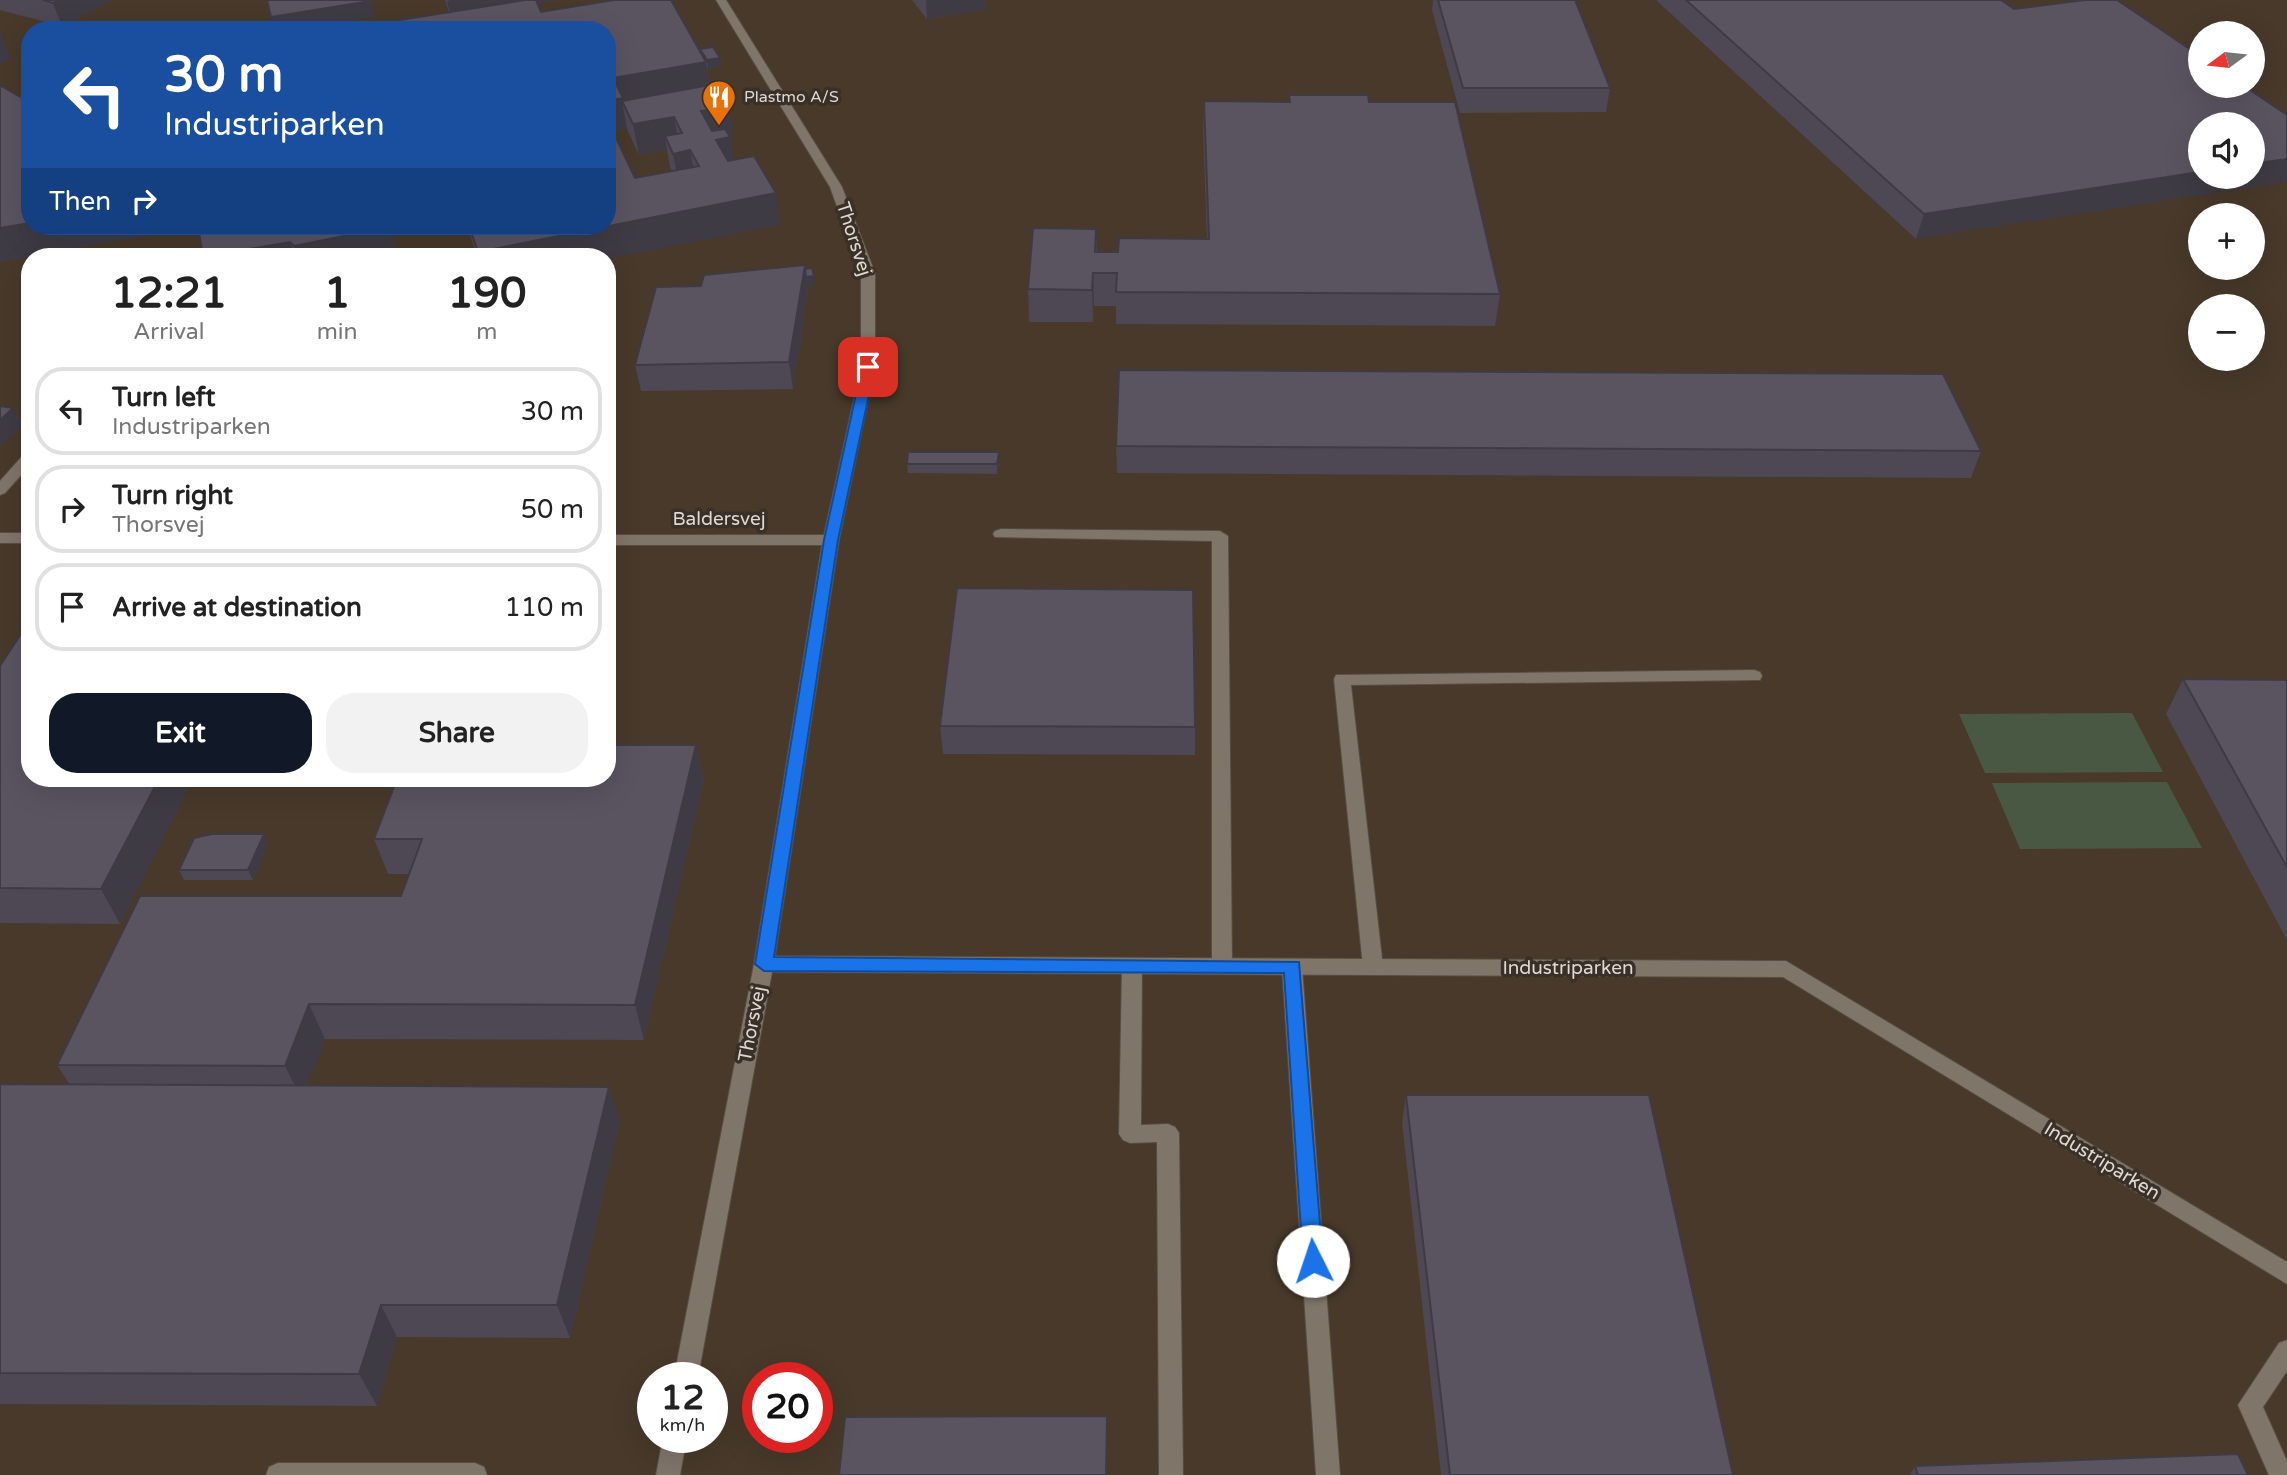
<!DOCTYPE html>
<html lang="en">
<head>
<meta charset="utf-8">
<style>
  :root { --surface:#fff; --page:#f2f2f2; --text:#222; --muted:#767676; --line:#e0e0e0; --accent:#111827 }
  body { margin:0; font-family:"Varela Round",sans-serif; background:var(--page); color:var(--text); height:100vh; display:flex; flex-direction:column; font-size:26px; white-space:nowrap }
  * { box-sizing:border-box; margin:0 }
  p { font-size:23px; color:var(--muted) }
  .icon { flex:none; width:38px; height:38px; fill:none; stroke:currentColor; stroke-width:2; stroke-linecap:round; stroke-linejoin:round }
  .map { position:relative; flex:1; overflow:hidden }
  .sheet { position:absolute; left:21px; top:248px; width:595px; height:539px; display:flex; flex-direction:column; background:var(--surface); border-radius:28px; box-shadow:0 7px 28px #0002 }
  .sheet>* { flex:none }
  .hud { position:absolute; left:21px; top:21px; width:595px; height:214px; border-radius:28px; box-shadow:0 7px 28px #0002; background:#1a4fa0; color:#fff; overflow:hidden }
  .needle { width:46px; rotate:255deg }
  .tools { position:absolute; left:2188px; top:21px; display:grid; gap:14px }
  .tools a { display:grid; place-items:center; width:77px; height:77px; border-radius:50%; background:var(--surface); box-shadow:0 7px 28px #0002; font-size:35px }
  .speed { position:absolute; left:637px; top:1362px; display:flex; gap:14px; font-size:35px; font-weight:700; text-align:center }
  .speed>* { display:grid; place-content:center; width:91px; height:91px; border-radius:50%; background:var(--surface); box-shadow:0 7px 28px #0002; line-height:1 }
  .speed small { font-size:18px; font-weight:400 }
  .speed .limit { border:10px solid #d22; background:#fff; color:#111 }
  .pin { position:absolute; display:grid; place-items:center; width:60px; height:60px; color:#fff; margin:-30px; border-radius:14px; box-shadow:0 4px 10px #0006 }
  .me { position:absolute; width:77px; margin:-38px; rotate:356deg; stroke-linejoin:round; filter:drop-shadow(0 0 5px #0008) }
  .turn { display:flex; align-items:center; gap:24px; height:147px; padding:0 28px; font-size:32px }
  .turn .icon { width:91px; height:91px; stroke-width:2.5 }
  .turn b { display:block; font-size:49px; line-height:60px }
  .then { display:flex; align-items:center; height:66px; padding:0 28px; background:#0003; gap:14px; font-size:26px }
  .eta { display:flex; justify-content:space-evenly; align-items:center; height:119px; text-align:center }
  .eta b { font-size:42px; font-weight:700; line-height:49px }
  .primary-button { display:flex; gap:14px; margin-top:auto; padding:14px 28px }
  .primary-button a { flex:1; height:80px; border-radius:28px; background:var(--accent); color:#fff; font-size:28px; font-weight:700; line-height:80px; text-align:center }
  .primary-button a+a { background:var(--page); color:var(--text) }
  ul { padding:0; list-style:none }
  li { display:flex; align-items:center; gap:21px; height:88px; margin:0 14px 10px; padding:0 14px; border:4px solid var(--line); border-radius:28px }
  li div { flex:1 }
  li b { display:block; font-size:26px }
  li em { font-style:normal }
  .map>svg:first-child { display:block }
  .built { fill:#48392a; fill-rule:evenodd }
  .green { fill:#495842 }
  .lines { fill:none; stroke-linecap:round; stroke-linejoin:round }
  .service-casing { stroke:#564e46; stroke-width:2 }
  .minor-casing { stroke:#564e46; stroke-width:2 }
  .service { fill:#807569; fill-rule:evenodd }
  .minor { fill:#807569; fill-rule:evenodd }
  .wall { fill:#4d4853; fill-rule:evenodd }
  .shaded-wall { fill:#3f3b44 }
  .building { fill:#5a5461; stroke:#3f3b44; stroke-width:2 }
  .route { fill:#1a73e8; stroke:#114b97; stroke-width:2 }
  .labels { text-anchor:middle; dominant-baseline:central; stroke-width:7; stroke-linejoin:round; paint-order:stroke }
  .far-poi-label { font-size:16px; fill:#dfd9d3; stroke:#3a3027; text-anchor:start }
  .street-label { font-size:19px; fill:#dfd9d3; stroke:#3a3027 }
</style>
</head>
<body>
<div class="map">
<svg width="2287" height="1475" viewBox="0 0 2287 1475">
  <rect width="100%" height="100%" fill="#3a3027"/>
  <path class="built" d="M0,0H2287V1475H0ZM30,30H607V226H30ZM2200,33H2252V86H2200ZM2200,124H2252V177H2200ZM2200,215H2252V268H2200ZM30,257H607V779H30ZM2200,306H2252V359H2200ZM653,1377H712V1437H653ZM758,1377H817V1437H758Z"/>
  <path class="green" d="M2132,713L2163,772L1985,773L1959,714Z
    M2167,782L2202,848L2020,849L1992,783Z"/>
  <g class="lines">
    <g class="service-casing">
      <path id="service" d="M30,452V465L5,493L0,495V481L25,453Z
        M1001,529L1220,531L1228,536L1232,966L1229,971L1222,974L1215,971L1212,966V541L995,537L993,534L995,531Z
        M1754,670L1760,672L1762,676L1760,680L1351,685L1383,967L1380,972L1373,975L1366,972L1363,967L1334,679L1336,675Z
        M1132,958L1139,961L1142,966L1141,1125L1168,1124L1175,1127L1179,1133L1183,1475H1159L1157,1142L1130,1143L1123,1140L1119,1134L1122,966L1125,961Z
        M1292,959L1299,962L1302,967L1340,1475H1316L1282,967L1285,962Z
        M2287,1340V1371L2263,1407L2287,1461V1475H2269L2238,1405L2279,1343Z
        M278,1463H475L484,1467L487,1475H266L269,1467Z"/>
    </g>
    <g class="minor-casing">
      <path id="minor" d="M716,0H726L842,187L875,273V367L839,540L775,956L1786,961L2287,1262V1284L1783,977L772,972L698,1377H674L754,964L822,545H607V535H824L861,367V273L830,187Z
        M0,533H30V543H0Z
        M663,1437H687L680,1475H656Z"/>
    </g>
    <use href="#service" class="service"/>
    <use href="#minor" class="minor"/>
  </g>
  <path class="wall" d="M0,0H113L62,26L0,10Z
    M445,0H557L537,3L541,12L720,58L721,66L708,69L707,67L710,85L733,137L730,138L733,160L780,225L607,257H477L467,226H607V30H402L400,20L449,12ZM627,129L639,155L667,150L670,167L672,171L635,178L613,131Z
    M912,0H985L986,9L927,19Z
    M1433,0H1575L1610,88L1606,112L1460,113L1432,10Z
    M1656,0H2001L2014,9L1916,239Z
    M1289,95L1369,102L1500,294L1495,326L1116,324V306H1094L1093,322H1029L1028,289L1096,229L1097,252H1118L1207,239L1203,132L1204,101L1289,102Z
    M27,101L389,226L398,257H203L198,226L0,262Z
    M805,265V269L815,285L807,286L808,291L793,389L641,391L635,365L701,286Z
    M1116,446L1981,451L1971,478L1117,473Z
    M999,452V462L997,474L908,473L907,464Z
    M0,666L30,779H193L120,924L0,923Z
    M2183,679L2287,680V940L2166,714Z
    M940,726L1195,727V755L943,754Z
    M696,745L704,780L644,1040L325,1039L307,1085L620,1120L570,1338L397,1337L377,1406L0,1404V1084L70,1085L57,1065L401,896L409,874H388L374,839Z
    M268,844L253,880H184L179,870Z
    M1406,1095L1733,1475H1441L1402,1122Z
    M1915,1466L2248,1475H1910Z"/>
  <path class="shaded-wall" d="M58,0H113L62,26L53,3Z
    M452,0H557L451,17L447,1Z
    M926,0H985L986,9L927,19Z
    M371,1L375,17L299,30H275L271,17Z
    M0,32L11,59L0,64Z
    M720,58L721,66L708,69L707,60Z
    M706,62L711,92L622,101L627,129L607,132V101L613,78Z
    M729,106L733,137L730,138L735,168L721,171L701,111Z
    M674,117L680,148L665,136L667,150L639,155L633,124Z
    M690,150L696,182L679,185L673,154Z
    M2287,159V182L1916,239L1924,214L2200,172V177H2252V164Z
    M776,193L780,225L607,259V257H479L478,252Z
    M30,223V226H202L0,262V228Z
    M389,226L398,257H298L294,246Z
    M290,242L295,257H203Z
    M805,265L806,277L814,276L815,285L807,286L808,291L793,389L789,362Z
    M1093,273L1094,306L1093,322L1092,290Z
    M13,408L22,427L0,446V420Z
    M999,452V462L997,474V464Z
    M696,745L704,780L644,1040L635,1005Z
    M159,779H193L120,924L101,889Z
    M264,834L268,844L253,880L248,870Z
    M309,1004L325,1039L302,1100L285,1066Z
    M609,1087L620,1120L570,1338L557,1305Z
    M381,1305L397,1337L377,1406L359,1374Z
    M1107,1416V1475H1106Z"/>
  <path class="building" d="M43,0H58L53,3Z
    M267,0H371V1L271,17Z
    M525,0H536L541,12L614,0H671L706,62L613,78L623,98L607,101V30H403L400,20Z
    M1438,0H1575L1610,88H1463Z
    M1686,0H2001L2014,9L2085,0H2117L2200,56V86H2244L2287,115V159L2252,164V124H2200V172L1924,214Z
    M713,47L720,58L707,60L700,49Z
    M715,84L729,106L701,111L712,131L725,129L730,137L716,140L728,161L754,156L776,193L478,252L469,226H607V119L635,178L699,166L690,150L673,154L665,136L682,133L674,117L633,124L622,101Z
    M0,85L27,101L30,100V223L0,228Z
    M1289,95H1368L1369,102H1455L1500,294L1116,292L1117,273H1093L1092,290L1028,289L1033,228L1096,229L1095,252H1118L1119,238L1209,239L1204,101L1290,102Z
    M198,226H388L389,227L294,246L290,242L203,257Z
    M805,265L789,362L635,365L656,287L701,286L704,275Z
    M812,268L814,276L806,277L805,269Z
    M1119,370L1943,374L1981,451L1116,446Z
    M0,406L13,408L0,420Z
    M908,452H999L997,464H907Z
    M957,588L1193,590L1195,727L940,726Z
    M30,620V779H159L101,889L0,888V666Z
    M2183,679L2287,680V867Z
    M607,745H696L635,1005L309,1004L285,1066L57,1065L140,896H401L422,839H374L397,779H607Z
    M212,834H264L248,870H179L194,838Z
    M0,1084L609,1087L557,1305H381L359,1374L0,1373Z
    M1406,1095H1649L1733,1475H1450Z
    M1107,1416L1106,1475H839L845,1417Z
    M2238,1454L2248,1475H1918L1915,1466Z"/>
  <path class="route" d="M868,363L875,367L838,540L774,957L1299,962L1323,1261L1320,1267L1313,1270L1306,1267L1303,1261L1284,973L764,971L755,964L824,540L862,367Z"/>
  <defs>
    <g id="restaurant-pin" transform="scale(1.75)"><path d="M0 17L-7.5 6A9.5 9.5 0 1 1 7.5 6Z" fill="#e8710a" stroke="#3a3027"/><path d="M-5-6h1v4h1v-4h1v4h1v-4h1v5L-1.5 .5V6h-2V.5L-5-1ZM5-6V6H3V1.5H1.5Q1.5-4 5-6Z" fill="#fff"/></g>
  </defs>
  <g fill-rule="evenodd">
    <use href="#restaurant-pin" x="719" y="97"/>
  </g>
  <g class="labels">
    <g class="far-poi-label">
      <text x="744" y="97">Plastmo A/S</text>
    </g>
    <g class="street-label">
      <text transform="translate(854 239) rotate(72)">Thorsvej</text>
      <text x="719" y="519">Baldersvej</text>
      <text x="1568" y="968">Industriparken</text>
      <text transform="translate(752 1024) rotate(-79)">Thorsvej</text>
      <text transform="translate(2102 1161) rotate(31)">Industriparken</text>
    </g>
  </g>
</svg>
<div class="tools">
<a><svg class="needle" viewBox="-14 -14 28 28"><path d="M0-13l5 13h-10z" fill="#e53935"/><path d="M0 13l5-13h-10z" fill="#767676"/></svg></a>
<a><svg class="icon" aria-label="sound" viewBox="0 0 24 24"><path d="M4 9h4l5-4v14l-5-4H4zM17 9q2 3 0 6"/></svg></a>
<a>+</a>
<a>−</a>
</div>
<div class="speed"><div>12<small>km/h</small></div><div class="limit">20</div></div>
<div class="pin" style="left:868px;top:367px;background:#d93025"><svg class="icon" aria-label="arrive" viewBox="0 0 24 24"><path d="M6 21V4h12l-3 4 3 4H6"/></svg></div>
<svg class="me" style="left:1313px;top:1261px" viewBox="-20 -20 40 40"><circle r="19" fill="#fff"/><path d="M0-13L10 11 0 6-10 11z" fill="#1a73e8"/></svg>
<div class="hud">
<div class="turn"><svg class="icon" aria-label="left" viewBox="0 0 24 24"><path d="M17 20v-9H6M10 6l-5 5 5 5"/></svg><div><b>30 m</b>Industriparken</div></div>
<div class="then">Then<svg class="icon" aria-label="right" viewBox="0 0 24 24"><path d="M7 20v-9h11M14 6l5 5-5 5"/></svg></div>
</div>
<section class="sheet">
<div class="eta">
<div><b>12:21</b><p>Arrival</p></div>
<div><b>1</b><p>min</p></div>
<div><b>190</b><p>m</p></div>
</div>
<ul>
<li><svg class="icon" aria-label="left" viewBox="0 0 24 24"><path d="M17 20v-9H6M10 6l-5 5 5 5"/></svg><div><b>Turn left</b><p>Industriparken</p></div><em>30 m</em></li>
<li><svg class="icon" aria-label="right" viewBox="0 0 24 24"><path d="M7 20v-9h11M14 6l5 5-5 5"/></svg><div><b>Turn right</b><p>Thorsvej</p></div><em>50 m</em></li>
<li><svg class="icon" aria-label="arrive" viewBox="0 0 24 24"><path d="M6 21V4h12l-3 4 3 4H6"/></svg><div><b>Arrive at destination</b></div><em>110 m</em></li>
</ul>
<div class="primary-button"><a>Exit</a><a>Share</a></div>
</section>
</div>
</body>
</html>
